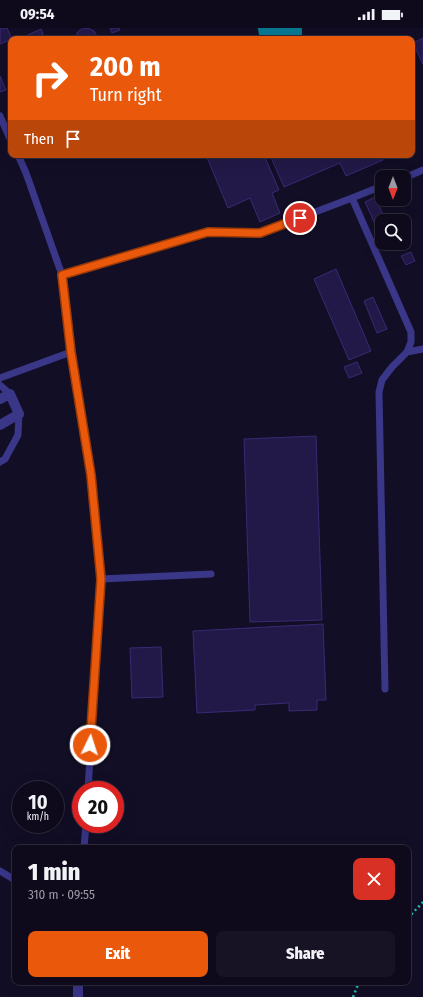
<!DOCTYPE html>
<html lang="en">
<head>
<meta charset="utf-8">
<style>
  :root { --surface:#0e0a1c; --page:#171325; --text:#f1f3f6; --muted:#9b9aa3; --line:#2e2b3b; --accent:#ea580c }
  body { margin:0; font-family:"Fira Sans Condensed",sans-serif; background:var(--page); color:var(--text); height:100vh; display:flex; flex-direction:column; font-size:15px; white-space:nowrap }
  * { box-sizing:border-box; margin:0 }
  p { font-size:13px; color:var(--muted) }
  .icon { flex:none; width:22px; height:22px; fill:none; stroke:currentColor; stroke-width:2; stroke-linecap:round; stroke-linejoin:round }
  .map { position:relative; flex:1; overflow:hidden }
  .sheet { position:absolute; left:12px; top:817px; width:399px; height:140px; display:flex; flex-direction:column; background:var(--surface); border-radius:8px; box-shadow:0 4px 16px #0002,0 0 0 1px var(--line) }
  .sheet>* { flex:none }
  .banner { position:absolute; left:8px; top:8px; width:407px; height:122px; border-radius:8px; box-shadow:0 4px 16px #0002,0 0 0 1px var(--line); background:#ea580c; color:#fff; overflow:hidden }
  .needle { width:26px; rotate:180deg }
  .buttons { position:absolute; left:375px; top:142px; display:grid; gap:8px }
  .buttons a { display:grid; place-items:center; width:36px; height:36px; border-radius:8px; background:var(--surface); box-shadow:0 4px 16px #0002,0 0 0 1px var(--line); font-size:20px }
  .speed { position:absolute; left:12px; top:753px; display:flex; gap:8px; font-size:20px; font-weight:700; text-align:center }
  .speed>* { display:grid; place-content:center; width:52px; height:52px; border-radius:50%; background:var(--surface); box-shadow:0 4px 16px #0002,0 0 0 1px var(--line); line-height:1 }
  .speed small { font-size:10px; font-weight:400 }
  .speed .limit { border:6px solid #d22; background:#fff; color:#111 }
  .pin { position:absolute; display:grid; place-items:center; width:34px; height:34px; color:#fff; margin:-17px; border:2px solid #fff; border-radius:50%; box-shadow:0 1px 4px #0007 }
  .me { position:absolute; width:44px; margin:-22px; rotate:4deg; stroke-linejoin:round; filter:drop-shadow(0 0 3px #0008) }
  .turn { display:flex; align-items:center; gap:14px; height:84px; padding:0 16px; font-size:18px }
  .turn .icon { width:52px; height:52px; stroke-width:2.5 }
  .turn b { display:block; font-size:28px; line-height:34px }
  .then { display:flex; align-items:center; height:38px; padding:0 16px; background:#0003; gap:8px; font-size:15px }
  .round { display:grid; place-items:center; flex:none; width:42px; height:42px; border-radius:8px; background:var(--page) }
  .summary { display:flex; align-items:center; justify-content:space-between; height:68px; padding:0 16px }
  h1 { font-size:24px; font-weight:800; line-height:30px }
  .cta { display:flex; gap:8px; margin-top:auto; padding:8px 16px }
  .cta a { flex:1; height:46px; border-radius:8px; background:var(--accent); color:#fff; font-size:16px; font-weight:800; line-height:46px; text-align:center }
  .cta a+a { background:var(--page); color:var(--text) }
  .status { display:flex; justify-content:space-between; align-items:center; height:28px; padding:0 20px; background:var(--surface); direction:ltr }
  .status svg { height:11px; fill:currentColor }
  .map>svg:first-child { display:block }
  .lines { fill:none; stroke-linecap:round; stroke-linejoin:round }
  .taxiway { stroke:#097892; stroke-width:42 }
  .building { fill:#231948; stroke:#392a75 }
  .path { stroke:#29bdb5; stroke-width:2.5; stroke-dasharray:2 3; stroke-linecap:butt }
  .lane { stroke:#3a3688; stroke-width:7 }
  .street { stroke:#3a3688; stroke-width:10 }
  .route-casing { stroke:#983908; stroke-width:10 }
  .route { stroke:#ea580c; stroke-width:7 }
</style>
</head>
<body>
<div class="status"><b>09:54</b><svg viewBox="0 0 49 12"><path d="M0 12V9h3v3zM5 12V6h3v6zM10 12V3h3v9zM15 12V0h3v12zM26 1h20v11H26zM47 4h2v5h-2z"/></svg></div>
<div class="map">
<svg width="423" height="969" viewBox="0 0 423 969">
  <rect width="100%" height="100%" fill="#120e26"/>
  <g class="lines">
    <path class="taxiway" d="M279,0L281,4"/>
  </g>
  <path class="building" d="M0,0H7L12,11L0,16Z
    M84,0L90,1L94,3L97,8V11H76L77,5L80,2Z
    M110,0H119L120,2L112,5Z
    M41,1L45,11H19Z
    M423,10V36L413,15Z
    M0,48L6,62L0,64Z
    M206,127H264L279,162L272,165L280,185L260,194L250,170L228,180Z
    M270,127H381L383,132L346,148L340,135L284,159Z
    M375,169L385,191L375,196L365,174Z
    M411,224L415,233L406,237L401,228Z
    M336,241L371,323L349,332L314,251Z
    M373,269L387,301L377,305L364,273Z
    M357,334L362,345L349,350L344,339Z
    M316,408L322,592L250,594L244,411Z
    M323,596L326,672H317V682L289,683V675L255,677V682L197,685L193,603Z
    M161,619L163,669L132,670L130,620Z"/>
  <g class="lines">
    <path class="path" d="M408,890L423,874
      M353,969L359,954"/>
    <path class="lane" d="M0,88L11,113
      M18,127L26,145L62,247
      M404,150L423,142
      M352,170L411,304V314L407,324L392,339L382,352L379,364L385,661
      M407,324L423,321
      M0,350L71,324
      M0,357L10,366
      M0,434L5,431L18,407L19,386
      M101,551L211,546
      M88,762L101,551L91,447L71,324L62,247L208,204L260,205L352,170L382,158
      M84,820L86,796
      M0,843L15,852"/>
    <path class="street" d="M0,371L10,366L19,386L0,397
      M78,969V954"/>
  </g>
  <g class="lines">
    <g class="route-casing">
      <path id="route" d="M90,717L101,551L91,447L71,324L62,247L208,204L260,205L300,190"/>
    </g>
    <use href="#route" class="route"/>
  </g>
</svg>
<div class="buttons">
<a><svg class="needle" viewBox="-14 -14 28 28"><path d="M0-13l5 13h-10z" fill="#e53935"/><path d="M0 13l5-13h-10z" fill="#9b9aa3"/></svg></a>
<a><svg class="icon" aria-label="search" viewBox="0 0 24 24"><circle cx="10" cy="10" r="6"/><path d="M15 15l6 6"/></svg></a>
</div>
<div class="speed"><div>10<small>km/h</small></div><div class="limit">20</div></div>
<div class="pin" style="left:300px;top:190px;background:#d93025"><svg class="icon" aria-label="arrive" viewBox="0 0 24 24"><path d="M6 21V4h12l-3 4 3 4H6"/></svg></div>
<svg class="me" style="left:90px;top:717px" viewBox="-20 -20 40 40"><circle r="17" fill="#ea580c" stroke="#fff" stroke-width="3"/><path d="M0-11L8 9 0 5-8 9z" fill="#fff"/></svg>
<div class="banner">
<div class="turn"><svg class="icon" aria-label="right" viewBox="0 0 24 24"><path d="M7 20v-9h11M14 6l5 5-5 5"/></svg><div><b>200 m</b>Turn right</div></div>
<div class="then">Then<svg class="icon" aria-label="arrive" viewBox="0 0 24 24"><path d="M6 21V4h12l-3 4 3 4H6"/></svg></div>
</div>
<section class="sheet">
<div class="summary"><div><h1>1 min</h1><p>310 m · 09:55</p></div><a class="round" style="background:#d93025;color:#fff"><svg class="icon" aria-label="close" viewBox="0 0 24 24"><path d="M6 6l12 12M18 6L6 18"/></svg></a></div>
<div class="cta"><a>Exit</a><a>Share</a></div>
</section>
</div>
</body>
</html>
